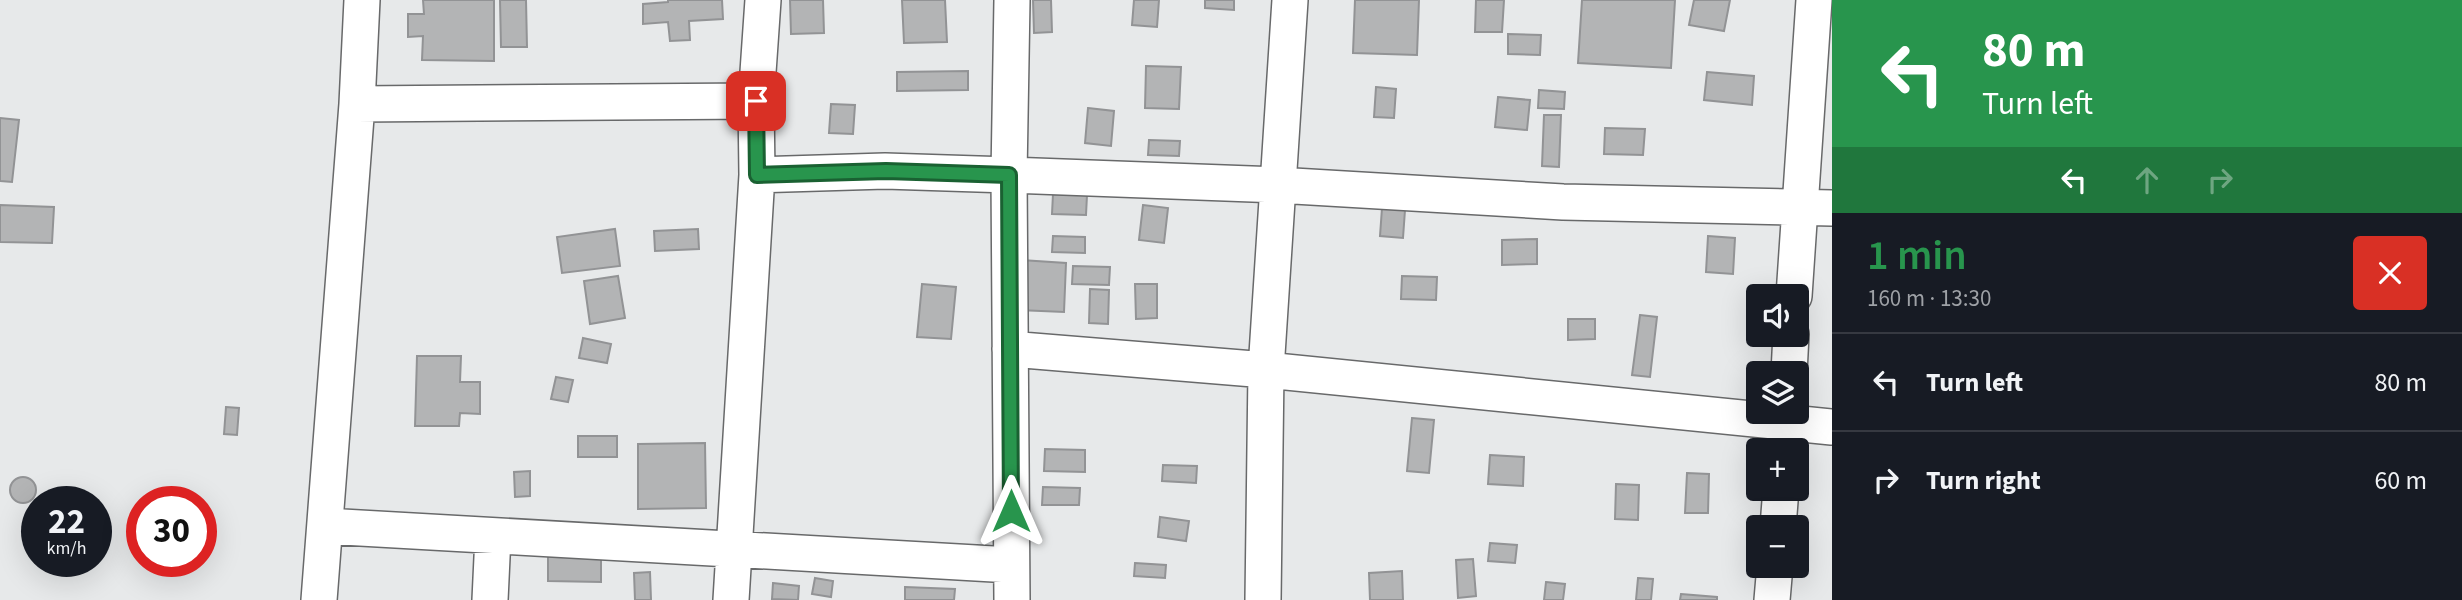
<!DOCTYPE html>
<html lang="en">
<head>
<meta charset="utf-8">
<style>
  :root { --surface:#171b24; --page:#20242c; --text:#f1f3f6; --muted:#9ea1a6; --line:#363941; --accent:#28954d }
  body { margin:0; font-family:"Source Sans 3",sans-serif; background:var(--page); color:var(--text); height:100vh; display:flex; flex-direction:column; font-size:26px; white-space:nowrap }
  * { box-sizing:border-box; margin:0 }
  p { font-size:23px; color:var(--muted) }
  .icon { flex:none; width:38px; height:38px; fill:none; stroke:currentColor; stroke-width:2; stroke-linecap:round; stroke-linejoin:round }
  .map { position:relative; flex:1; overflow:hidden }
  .sheet { display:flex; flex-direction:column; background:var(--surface); width:630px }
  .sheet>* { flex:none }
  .top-card { background:#28954d; color:#fff; overflow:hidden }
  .buttons { position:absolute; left:1746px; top:284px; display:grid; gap:14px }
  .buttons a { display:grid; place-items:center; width:63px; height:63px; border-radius:7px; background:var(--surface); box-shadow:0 7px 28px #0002; font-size:35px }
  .speed { position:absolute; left:21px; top:486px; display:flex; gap:14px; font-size:35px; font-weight:700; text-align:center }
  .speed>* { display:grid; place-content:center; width:91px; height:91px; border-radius:50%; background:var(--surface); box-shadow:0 7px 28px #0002; line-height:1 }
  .speed small { font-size:18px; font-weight:400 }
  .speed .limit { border:10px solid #d22; background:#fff; color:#111 }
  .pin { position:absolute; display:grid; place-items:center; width:60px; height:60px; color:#fff; margin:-30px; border-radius:14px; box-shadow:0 4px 10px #0006 }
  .me { position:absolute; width:77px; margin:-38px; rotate:0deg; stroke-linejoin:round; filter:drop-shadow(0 0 5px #0008) }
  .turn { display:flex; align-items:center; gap:24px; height:147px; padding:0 35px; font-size:32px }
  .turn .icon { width:91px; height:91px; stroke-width:2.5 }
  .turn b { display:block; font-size:49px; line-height:60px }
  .lanes { display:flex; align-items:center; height:66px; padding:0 35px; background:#0003; justify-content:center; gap:35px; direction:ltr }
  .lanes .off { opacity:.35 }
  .round { display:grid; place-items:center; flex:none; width:74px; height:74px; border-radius:7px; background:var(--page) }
  .headline { display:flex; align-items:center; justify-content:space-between; height:119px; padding:0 35px }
  h1 { font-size:42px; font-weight:600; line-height:52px; color:var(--accent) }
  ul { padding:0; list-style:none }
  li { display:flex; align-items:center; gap:21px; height:98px; padding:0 35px; border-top:2px solid var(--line) }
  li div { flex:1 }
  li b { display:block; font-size:26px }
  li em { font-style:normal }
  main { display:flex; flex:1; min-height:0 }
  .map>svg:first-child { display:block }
  .building { fill:#b3b4b5; stroke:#929395; stroke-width:2 }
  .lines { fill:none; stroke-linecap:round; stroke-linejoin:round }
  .minor-casing { stroke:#68696a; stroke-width:38 }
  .minor { stroke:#fff; stroke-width:35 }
  .route-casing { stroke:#1a6132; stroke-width:18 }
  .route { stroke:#28954d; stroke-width:12 }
</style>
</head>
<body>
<main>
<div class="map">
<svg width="1832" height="600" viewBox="0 0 1832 600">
  <rect width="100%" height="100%" fill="#e7e9ea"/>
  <path class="building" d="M423,0H494V61L422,60L423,36L408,37V14H424Z
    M500,0H526L527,47H501Z
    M668,0H722L723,19L689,21L690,40L670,41L668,22L643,24V4L668,2Z
    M790,0H823L824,33L791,34Z
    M902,0H945L947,42L904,43Z
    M1033,0H1051L1052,32L1034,33Z
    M1134,0H1159L1157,27L1132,25Z
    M1205,0H1234V10L1205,8Z
    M1355,0H1419L1417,55L1353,53Z
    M1476,0H1504L1502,32H1475Z
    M1582,0H1675L1671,68L1578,63Z
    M1694,0H1730L1724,31L1689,25Z
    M1508,34L1541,35L1540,55L1508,54Z
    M1146,66L1181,67L1179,109L1145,108Z
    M968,71V90L897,91V72Z
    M1707,72L1754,76L1752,105L1704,100Z
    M1376,87L1396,89L1394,118L1374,117Z
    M1539,90L1565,92L1564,109L1538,108Z
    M1498,97L1530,100L1527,130L1495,127Z
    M831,104L855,105L853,134L829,133Z
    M1088,108L1114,111L1111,146L1085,143Z
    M1544,115H1561L1559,167L1542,166Z
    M0,118L19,120L12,182L0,181Z
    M1605,128L1645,129L1643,155L1604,154Z
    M1149,140L1180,141L1179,156L1148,155Z
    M1053,194L1087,195L1086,215L1052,214Z
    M0,205L54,207L52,243L0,242Z
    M1143,205L1168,208L1164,243L1139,240Z
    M1382,208L1405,210L1403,238L1380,236Z
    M615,229L620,266L562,273L557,237Z
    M698,229L699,249L655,251L654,231Z
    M1053,236L1085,237V253L1052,252Z
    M1708,236L1735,238L1733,274L1706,272Z
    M1537,239V264L1502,265V240Z
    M1021,260L1066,263L1064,312L1018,310Z
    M1073,266L1110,267L1109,285L1072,284Z
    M618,276L625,318L590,324L584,281Z
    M1402,276L1437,277L1436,300L1401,299Z
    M922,284L956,287L951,339L917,337Z
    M1135,284H1157V318L1136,319Z
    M1090,289L1109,290L1108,324L1089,323Z
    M1640,315L1657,317L1650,377L1632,375Z
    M1568,319H1595V339L1568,340Z
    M583,338L611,344L607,363L579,358Z
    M417,356H461L460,382H480V414L460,413L459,426H415Z
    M556,377L573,380L568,402L551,399Z
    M226,407L239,408L237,435L224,434Z
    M1412,418L1434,420L1429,473L1407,471Z
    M578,436H617V457H578Z
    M705,443L706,508L638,509V444Z
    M1045,449L1085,450V472L1044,471Z
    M1490,455L1524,457L1523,486L1488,484Z
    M1163,465L1197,466L1196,483L1162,481Z
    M530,471V496L515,497L514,472Z
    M1687,473L1709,474L1708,513H1685Z
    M10 490a13 13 0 1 1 26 0a13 13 0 1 1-26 0Z
    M1616,484L1639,485L1638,520L1615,519Z
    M1043,487L1080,488L1079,505H1042Z
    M1160,517L1189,521L1186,541L1158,537Z
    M1490,543L1517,545L1515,563L1488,561Z
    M548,550L601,551V582L548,581Z
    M1473,559L1476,596L1458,598L1456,560Z
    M1135,563L1166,565L1165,578L1134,576Z
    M1402,571L1403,600H1370L1369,573Z
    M650,572L651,600H635L634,573Z
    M815,578L833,581L831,597L812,594Z
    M1638,578L1653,579L1651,600H1636Z
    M1546,582L1565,584L1563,600H1544Z
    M773,583L799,586L798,600L772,599Z
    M905,587L955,589L954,600H905Z
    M1681,594L1717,597V600H1680Z"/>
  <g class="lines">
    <g class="minor-casing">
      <path id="minor" d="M357,104L756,101
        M757,175L885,171L1009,175L1277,185L1563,202L1832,208
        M1794,296L1814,0
        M1010,349L1266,370L1832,427
        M1789,373L1791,334
        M325,526L1011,565
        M1778,527L1781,488
        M319,600L357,104L362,0
        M490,600L493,536
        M731,600L757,175L756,101L763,0
        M1012,600L1009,175L1012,0
        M1263,600L1266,370L1290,0
        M1772,600L1775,565"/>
    </g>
    <use href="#minor" class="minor"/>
  </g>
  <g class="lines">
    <g class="route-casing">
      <path id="route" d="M756,101L757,175L886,171L1009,175L1011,511"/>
    </g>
    <use href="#route" class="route"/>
  </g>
</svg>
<div class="buttons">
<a><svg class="icon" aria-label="sound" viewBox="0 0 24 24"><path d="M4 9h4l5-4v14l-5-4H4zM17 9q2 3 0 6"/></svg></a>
<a><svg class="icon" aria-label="layers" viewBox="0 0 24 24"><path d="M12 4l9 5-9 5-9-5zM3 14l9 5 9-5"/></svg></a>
<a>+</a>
<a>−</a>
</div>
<div class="speed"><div>22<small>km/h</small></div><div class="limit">30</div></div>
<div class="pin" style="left:756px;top:101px;background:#d93025"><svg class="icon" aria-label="arrive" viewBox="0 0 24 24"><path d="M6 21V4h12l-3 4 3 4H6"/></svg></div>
<svg class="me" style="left:1011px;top:511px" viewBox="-20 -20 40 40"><path d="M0-17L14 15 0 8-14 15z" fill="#28954d" stroke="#fff" stroke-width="4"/></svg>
</div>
<section class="sheet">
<div class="top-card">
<div class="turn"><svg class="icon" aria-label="left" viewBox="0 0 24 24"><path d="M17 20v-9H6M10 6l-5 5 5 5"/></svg><div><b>80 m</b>Turn left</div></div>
<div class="lanes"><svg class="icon" aria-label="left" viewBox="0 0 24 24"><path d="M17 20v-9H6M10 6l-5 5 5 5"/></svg><svg class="icon off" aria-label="ahead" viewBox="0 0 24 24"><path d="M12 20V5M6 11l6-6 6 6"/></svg><svg class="icon off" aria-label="right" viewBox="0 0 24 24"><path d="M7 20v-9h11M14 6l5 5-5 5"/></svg></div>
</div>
<div class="headline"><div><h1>1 min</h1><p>160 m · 13:30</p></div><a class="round" style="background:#d93025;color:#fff"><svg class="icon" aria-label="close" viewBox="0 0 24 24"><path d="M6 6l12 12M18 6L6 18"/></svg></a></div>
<ul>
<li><svg class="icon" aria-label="left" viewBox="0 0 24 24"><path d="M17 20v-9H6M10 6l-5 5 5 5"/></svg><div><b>Turn left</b></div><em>80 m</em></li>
<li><svg class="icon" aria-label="right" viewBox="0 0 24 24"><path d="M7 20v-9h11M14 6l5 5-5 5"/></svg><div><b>Turn right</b></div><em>60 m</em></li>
</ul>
</section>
</main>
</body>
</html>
